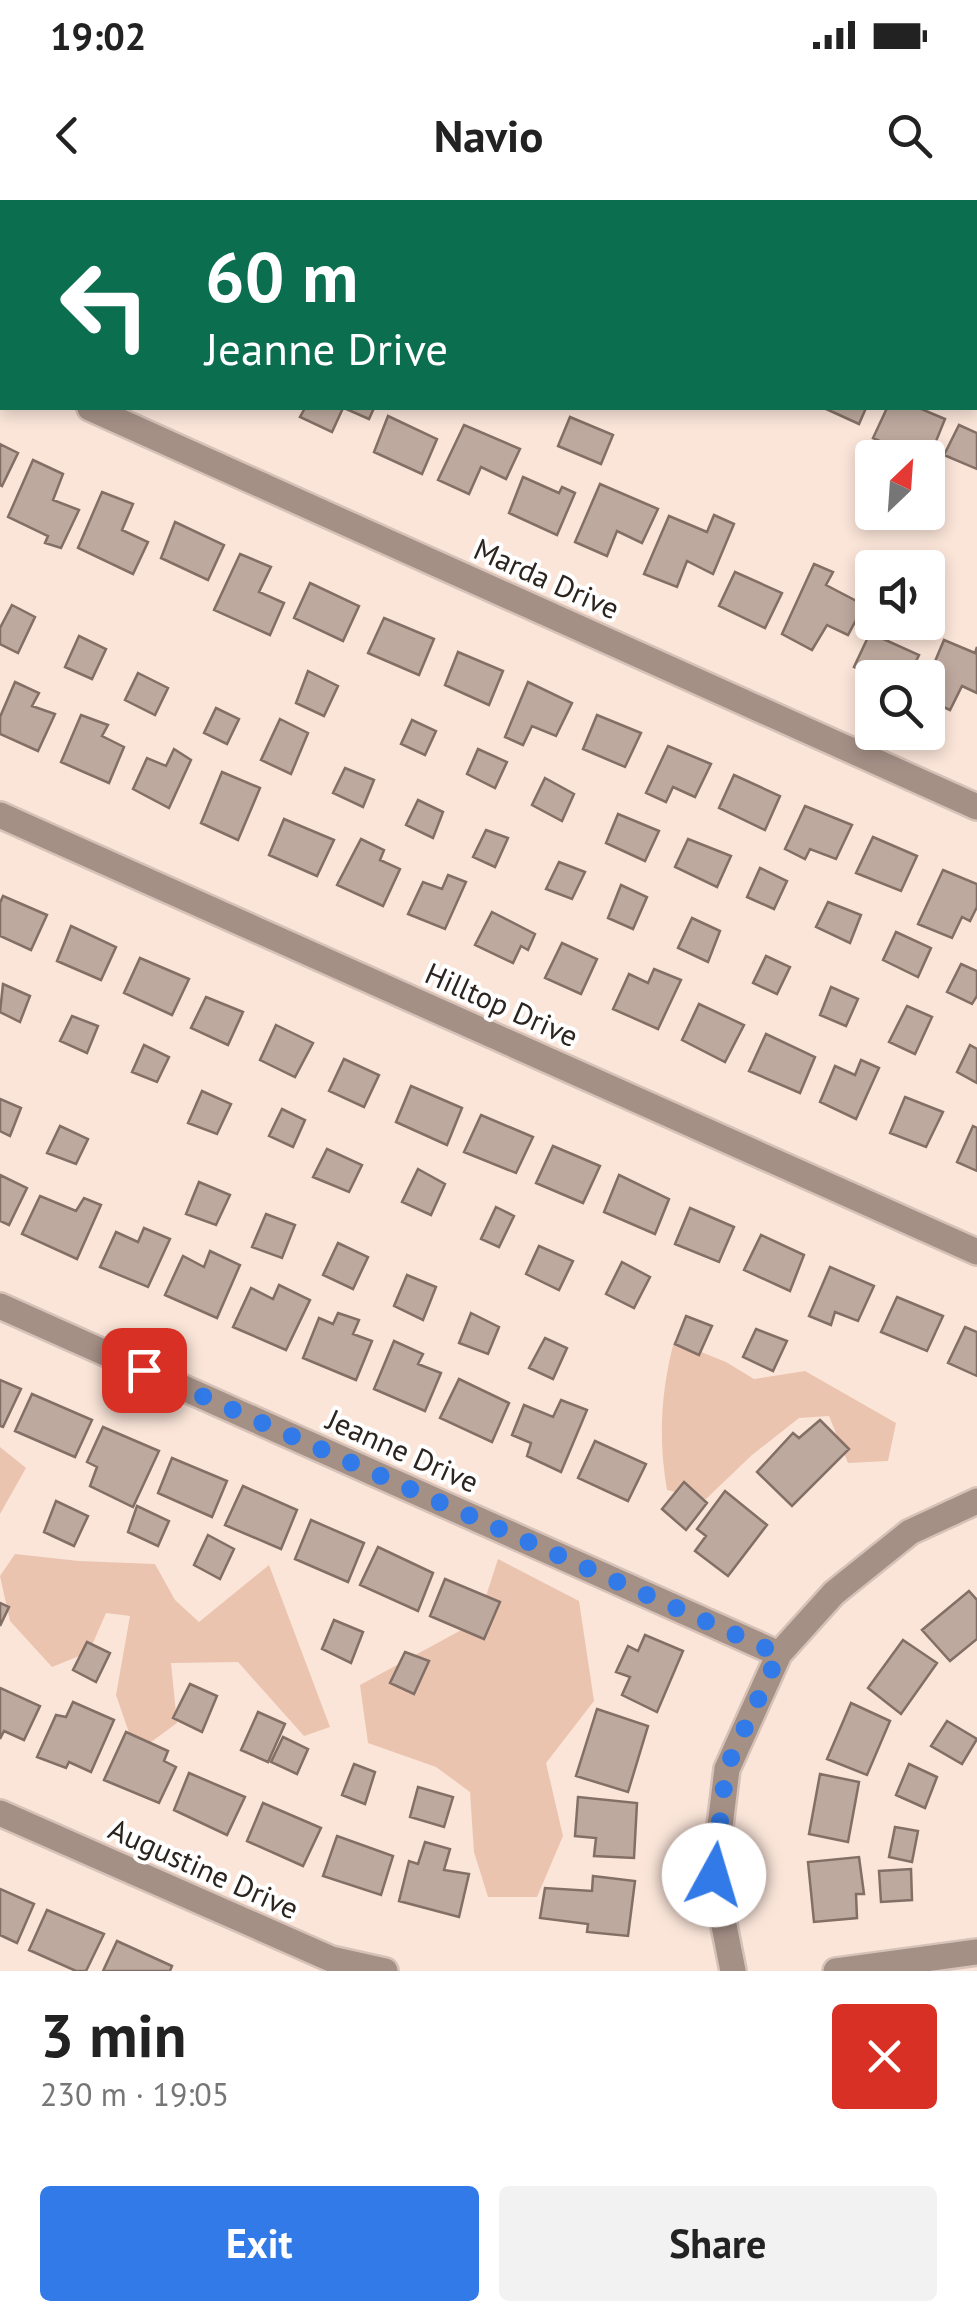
<!DOCTYPE html>
<html lang="en">
<head>
<meta charset="utf-8">
<style>
  :root { --surface:#fff; --page:#f2f2f2; --text:#222; --muted:#767676; --accent:#317ae7 }
  body { margin:0; font-family:"PT Sans",sans-serif; background:var(--page); color:var(--text); height:100vh; display:flex; flex-direction:column; font-size:38px; white-space:nowrap }
  * { box-sizing:border-box; margin:0 }
  p { font-size:32px; color:var(--muted) }
  .icon { flex:none; width:55px; height:55px; fill:none; stroke:currentColor; stroke-width:2; stroke-linecap:round; stroke-linejoin:round }
  .map { position:relative; height:1771px; overflow:hidden }
  .drawer { display:flex; flex-direction:column; background:var(--surface); flex:1 }
  .drawer>* { flex:none }
  .top-card { position:absolute; left:0px; top:0px; width:978px; height:210px; box-shadow:0 5px 15px #0003; background:#0b6e4f; color:#fff; overflow:hidden }
  .needle { width:65px; rotate:25deg }
  .tools { position:absolute; left:855px; top:240px; display:grid; gap:20px }
  .tools a { display:grid; place-items:center; width:90px; height:90px; border-radius:10px; background:var(--surface); box-shadow:0 5px 15px #0003; font-size:50px }
  .pin { position:absolute; display:grid; place-items:center; width:85px; height:85px; color:#fff; margin:-42px; border-radius:20px; box-shadow:0 5px 15px #0006 }
  .me { position:absolute; width:110px; margin:-55px; rotate:6deg; stroke-linejoin:round; filter:drop-shadow(0 0 8px #0008) }
  .turn { display:flex; align-items:center; gap:35px; height:210px; padding:0 40px; font-size:45px }
  .turn .icon { width:130px; height:130px; stroke-width:2.5 }
  .turn b { display:block; font-size:70px; line-height:85px }
  .round { display:grid; place-items:center; flex:none; width:105px; height:105px; border-radius:10px; background:var(--page) }
  .overview { display:flex; align-items:center; justify-content:space-between; height:170px; padding:0 40px }
  h1 { font-size:60px; font-weight:800; line-height:75px }
  .action { display:flex; gap:20px; margin-top:auto; padding:20px 40px }
  .action a { flex:1; height:115px; border-radius:10px; background:var(--accent); color:#fff; font-size:40px; font-weight:800; line-height:115px; text-align:center }
  .action a+a { background:var(--page); color:var(--text) }
  .status { display:flex; justify-content:space-between; align-items:center; height:70px; padding:0 50px; background:var(--surface); direction:ltr }
  .status svg { height:28px; fill:currentColor }
  header { display:flex; justify-content:space-between; align-items:center; height:130px; padding:0 40px; background:var(--surface); font-size:45px; font-weight:800 }
  .map>svg:first-child { display:block }
  .green { fill:#ebc4af }
  .building { fill:#bea99e; stroke:#836f65; stroke-width:2.5 }
  .lines { fill:none; stroke-linecap:round; stroke-linejoin:round }
  .minor-casing { stroke:#d6c2b8; stroke-width:30 }
  .minor { stroke:#a59086; stroke-width:25 }
  .route { stroke:#317ae7; stroke-width:18; stroke-dasharray:0 32.4 }
  .labels { text-anchor:middle; dominant-baseline:central; stroke-width:8; stroke-linejoin:round; paint-order:stroke }
  .street-label { font-size:30px; fill:#2c241f; stroke:#fff }
</style>
</head>
<body>
<div class="status"><b>19:02</b><svg viewBox="0 0 49 12"><path d="M0 12V9h3v3zM5 12V6h3v6zM10 12V3h3v9zM15 12V0h3v12zM26 1h20v11H26zM47 4h2v5h-2z"/></svg></div>
<header><svg class="icon" aria-label="back" viewBox="0 0 24 24"><path d="M15 5l-7 7 7 7"/></svg>Navio<svg class="icon" aria-label="search" viewBox="0 0 24 24"><circle cx="10" cy="10" r="6"/><path d="M15 15l6 6"/></svg></header>
<div class="map">
<svg width="977" height="1771" viewBox="0 0 977 1771">
  <rect width="100%" height="100%" fill="#fbe5d9"/>
  <path class="green" d="M674,1141L726,1162L754,1179L805,1171L896,1223L888,1261L848,1263L829,1216L799,1218L752,1255L706,1299L667,1290C658,1238 661,1192 674,1141Z
    M0,1247L26,1268L0,1314Z
    M15,1354L79,1361L155,1364L175,1400L199,1422L269,1365L330,1527L304,1536L238,1462L171,1463L177,1523L136,1553L116,1495L130,1416L106,1413L89,1452L52,1467L10,1421L0,1376Z
    M498,1359L579,1401L594,1501L546,1563L563,1636L537,1697H488L474,1652L470,1592L436,1567L368,1543L360,1485L478,1421Z"/>
  <path class="building" d="M395,0H454L459,2H394Z
    M863,0H908L913,2H862Z
    M0,45L2,46V86L0,85Z
    M305,208H343L332,232L300,217Z
    M344,208H374L369,219Z
    M824,208H866L859,224Z
    M887,208H919L945,219L928,261V258H918L873,238Z
    M388,216L437,239L422,274L374,252Z
    M570,217L613,235L601,264L558,246Z
    M464,225L520,249L506,279L481,267L469,294L438,280Z
    M959,225L977,233V269L944,255Z
    M0,244L18,253L2,286L0,285Z
    M33,260L63,274L53,300L79,310L61,348L45,343L48,336L8,317Z
    M523,277L559,293L562,287L575,293L557,335L509,313Z
    M600,284L658,309L642,343L617,331L607,356L575,342Z
    M102,292L133,304L122,330L148,342L133,374L78,348Z
    M714,315L734,324L713,374L687,361L677,387L644,374L669,316L707,332Z
    M175,322L224,345L208,380L161,358Z
    M240,354L271,367L259,392L284,403L270,435L214,410Z
    M814,364L833,372L826,385L864,405L848,435L827,425L812,450L782,434Z
    M735,372L782,393L765,428L719,406Z
    M310,383L359,406L343,441L294,418Z
    M12,405L35,417L18,453L0,444V428Z
    M384,418L434,439L419,475L368,453Z
    M870,433L919,455L908,478H875L854,467Z
    M79,436L106,449L92,479L65,467Z
    M944,440L975,453L977,447V493L962,486L950,510L928,500V478Z
    M458,452L503,471L489,505L445,485Z
    M308,471L338,486L324,516L296,503Z
    M138,473L168,488L155,515L125,500Z
    M15,482L39,493L32,506L55,514L38,551L0,534V517Z
    M528,482L572,503L556,536L532,526L523,545L505,537Z
    M216,508L239,519L227,544L204,533Z
    M81,515L108,525L102,536L124,547L109,583L61,562Z
    M597,515L641,533L625,567L583,549Z
    M280,519L308,533L291,574L261,560Z
    M412,520L436,531L425,555L401,544Z
    M668,546L711,564L695,597L673,587L666,602L646,593Z
    M174,549L191,560L169,608L133,589L147,558L166,566Z
    M478,549L507,562L495,588L467,574Z
    M345,568L374,580L363,607L333,593Z
    M222,572L260,588L238,640L201,623Z
    M734,575L780,596L765,630L719,608Z
    M545,578L574,594L562,621L532,605Z
    M418,600L443,612L433,638L406,625Z
    M805,606L852,625L836,659L810,649L805,659L785,649Z
    M618,614L659,631L645,661L606,643Z
    M284,619L334,640L317,676L269,655Z
    M486,630L508,638L495,667L473,657Z
    M873,637L917,656L901,691L856,673Z
    M361,639L384,650L380,660L400,669L383,706L337,685Z
    M688,639L731,656L717,687L675,667Z
    M559,662L585,672L572,699L546,689Z
    M760,668L787,681L774,709L747,697Z
    M943,670L977,684V707L970,721L962,717L952,738L918,724Z
    M448,675L466,682L445,729L408,714L423,682L442,689Z
    M621,685L647,697L633,729L608,718Z
    M3,696L47,715L31,750L0,736V703Z
    M828,702L861,715L850,743L816,727Z
    M492,712L535,734L528,750L521,746L513,763L475,745Z
    M692,718L720,731L708,762L678,748Z
    M71,726L116,747L101,780L57,761Z
    M896,732L931,748L918,777L883,760Z
    M562,743L597,759L581,794L545,778Z
    M766,756L790,767L777,794L753,783Z
    M140,758L189,779L172,815L124,793Z
    M961,764L977,771V796L972,804L947,792Z
    M654,769L681,780L658,829L613,809L629,774L648,783Z
    M3,784L30,796L20,822L0,812Z
    M831,787L858,799L846,826L820,815Z
    M206,797L243,812L228,845L191,828Z
    M699,804L744,825L725,862L682,840Z
    M907,806L932,817L915,854L889,842Z
    M72,816L98,826L87,853L60,841Z
    M276,825L313,843L295,877L260,860Z
    M766,834L815,857L800,893L749,871Z
    M144,845L169,857L157,882L132,872Z
    M970,845L977,849V883L957,872Z
    M344,859L379,875L364,907L329,891Z
    M861,860L879,868L856,919L820,902L835,866L855,875Z
    M411,886L462,908L447,945L396,922Z
    M202,891L231,904L217,934L188,923Z
    M905,897L943,912L926,947L890,933Z
    M0,899L21,908L10,936L0,931Z
    M282,909L305,920L293,947L269,936Z
    M481,915L533,937L516,973L464,952Z
    M60,926L88,939L76,964L47,953Z
    M973,926L977,928V971L957,962Z
    M553,946L600,966L583,1003L536,983Z
    M327,949L362,965L349,992L313,977Z
    M418,969L445,984L431,1015L402,1002Z
    M0,975L27,988L9,1025L0,1021Z
    M619,975L669,999L655,1034L604,1012Z
    M199,982L230,995L216,1025L186,1014Z
    M40,996L76,1011L84,998L101,1005L77,1059L22,1034Z
    M496,1007L514,1016L499,1047L481,1039Z
    M690,1008L734,1027L719,1062L675,1044Z
    M266,1014L295,1025L282,1058L252,1047Z
    M144,1028L170,1039L148,1087L100,1067L116,1032L138,1042Z
    M761,1035L804,1055L790,1091L744,1070Z
    M338,1043L368,1057L353,1089L323,1075Z
    M539,1046L573,1061L559,1090L526,1074Z
    M210,1051L240,1065L217,1118L165,1095L183,1056L204,1067Z
    M622,1062L650,1077L634,1108L606,1094Z
    M830,1067L874,1086L858,1121L835,1112L831,1125L809,1116Z
    M407,1075L436,1087L423,1120L394,1106Z
    M279,1085L310,1100L286,1150L233,1127L251,1088L273,1099Z
    M897,1097L943,1116L927,1151L881,1132Z
    M338,1113L359,1120L353,1134L372,1141L356,1180L303,1158L319,1118L333,1124Z
    M471,1113L499,1127L488,1154L459,1143Z
    M686,1116L712,1126L699,1155L675,1144Z
    M965,1127L977,1132V1176L948,1163Z
    M756,1129L787,1141L773,1171L743,1157Z
    M545,1138L567,1148L553,1179L529,1168Z
    M394,1141L423,1154L418,1164L441,1173L425,1211L374,1189Z
    M459,1179L509,1203L492,1242L440,1218Z
    M0,1180L21,1189L3,1227L0,1226Z
    M32,1194L92,1220L75,1257L15,1231Z
    M561,1200L587,1210L561,1272L527,1256L531,1243L512,1235L524,1205L553,1217Z
    M820,1220L849,1249L792,1306L757,1272L793,1233L799,1238Z
    M103,1227L159,1251L133,1307L90,1286L97,1267L87,1262Z
    M595,1241L646,1264L628,1301L578,1278Z
    M172,1258L227,1281L212,1317L158,1293Z
    M684,1282L707,1303L686,1330L662,1309Z
    M243,1286L297,1310L281,1349L225,1325Z
    M725,1291L767,1325L728,1376L695,1351L706,1336L697,1329Z
    M56,1301L88,1316L74,1346L44,1332Z
    M137,1306L169,1321L158,1346L128,1332Z
    M311,1320L364,1343L348,1382L295,1359Z
    M208,1335L234,1349L220,1379L194,1365Z
    M378,1347L433,1373L418,1411L360,1385Z
    M445,1379L500,1402L484,1439L430,1416Z
    M969,1391L977,1400V1439L950,1461L922,1430Z
    M0,1403L9,1407L0,1426Z
    M334,1420L363,1432L351,1463L322,1449Z
    M645,1435L683,1451L657,1512L622,1495L630,1477L616,1472L628,1446L638,1451Z
    M903,1440L937,1463L901,1514L868,1488Z
    M87,1442L110,1453L96,1482L73,1470Z
    M405,1452L429,1461L414,1494L390,1483Z
    M190,1484L217,1496L202,1532L173,1518Z
    M0,1488L40,1506L24,1540L4,1531L0,1539Z
    M73,1502L114,1520L91,1572L69,1562L66,1568L37,1557L56,1515L66,1517Z
    M851,1503L890,1521L867,1575L827,1559Z
    M597,1509L648,1526L628,1592L576,1576Z
    M258,1512L285,1524L268,1562L241,1550Z
    M947,1521L977,1539L962,1564L931,1546Z
    M126,1532L168,1551L164,1561L176,1567L159,1603L104,1580Z
    M283,1537L308,1549L297,1574L271,1562Z
    M354,1564L375,1572L365,1604L342,1595Z
    M909,1564L937,1577L925,1608L896,1595Z
    M189,1573L245,1597L227,1635L174,1610Z
    M820,1574L859,1582L848,1642L809,1634Z
    M418,1587L453,1597L444,1627L410,1617Z
    M578,1597L637,1603L634,1658L594,1656L596,1638L575,1636Z
    M263,1603L321,1628L303,1666L247,1641Z
    M895,1627L918,1631L912,1662L889,1657Z
    M337,1636L393,1656L381,1695L323,1676Z
    M425,1642L450,1649L444,1670L469,1674L459,1717L399,1701L409,1661L418,1664Z
    M859,1657L864,1694H856L857,1718L814,1722L808,1662Z
    M911,1669L912,1700L881,1702L879,1671Z
    M593,1676L635,1681L628,1736L587,1732L588,1724L540,1718L545,1688L592,1691Z
    M0,1689L34,1704L17,1743L0,1735Z
    M47,1710L104,1734L86,1771H76L29,1750Z
    M117,1741L172,1766L170,1771H103Z"/>
  <g class="lines">
    <g class="minor-casing">
      <path id="minor" d="M628,0L633,2
        M975,156L977,157
        M0,167L2,168
        M90,208L977,607
        M0,615L977,1052
        M0,1106L779,1454
        M0,1613L331,1759L385,1771
        M733,1771L714,1675L727,1569L779,1454L834,1393L910,1332L977,1301
        M836,1771L977,1752"/>
    </g>
    <use href="#minor" class="minor"/>
  </g>
  <g class="lines">
    <path class="route" d="M144,1170L779,1454L726,1569L714,1675"/>
  </g>
  <g class="labels">
    <g class="street-label">
      <text transform="translate(547 378) rotate(24)">Marda Drive</text>
      <text transform="translate(502 804) rotate(24)">Hilltop Drive</text>
      <text transform="translate(403 1250) rotate(24)">Jeanne Drive</text>
      <text transform="translate(204 1668) rotate(24)">Augustine Drive</text>
    </g>
  </g>
</svg>
<div class="tools">
<a><svg class="needle" viewBox="-14 -14 28 28"><path d="M0-13l5 13h-10z" fill="#e53935"/><path d="M0 13l5-13h-10z" fill="#767676"/></svg></a>
<a><svg class="icon" aria-label="sound" viewBox="0 0 24 24"><path d="M4 9h4l5-4v14l-5-4H4zM17 9q2 3 0 6"/></svg></a>
<a><svg class="icon" aria-label="search" viewBox="0 0 24 24"><circle cx="10" cy="10" r="6"/><path d="M15 15l6 6"/></svg></a>
</div>
<div class="pin" style="left:144px;top:1170px;background:#d93025"><svg class="icon" aria-label="arrive" viewBox="0 0 24 24"><path d="M6 21V4h12l-3 4 3 4H6"/></svg></div>
<svg class="me" style="left:714px;top:1675px" viewBox="-20 -20 40 40"><circle r="19" fill="#fff"/><path d="M0-13L10 11 0 6-10 11z" fill="#317ae7"/></svg>
<div class="top-card">
<div class="turn"><svg class="icon" aria-label="left" viewBox="0 0 24 24"><path d="M17 20v-9H6M10 6l-5 5 5 5"/></svg><div><b>60 m</b>Jeanne Drive</div></div>
</div>
</div>
<section class="drawer">
<div class="overview"><div><h1>3 min</h1><p>230 m · 19:05</p></div><a class="round" style="background:#d93025;color:#fff"><svg class="icon" aria-label="close" viewBox="0 0 24 24"><path d="M6 6l12 12M18 6L6 18"/></svg></a></div>
<div class="action"><a>Exit</a><a>Share</a></div>
</section>
</body>
</html>
